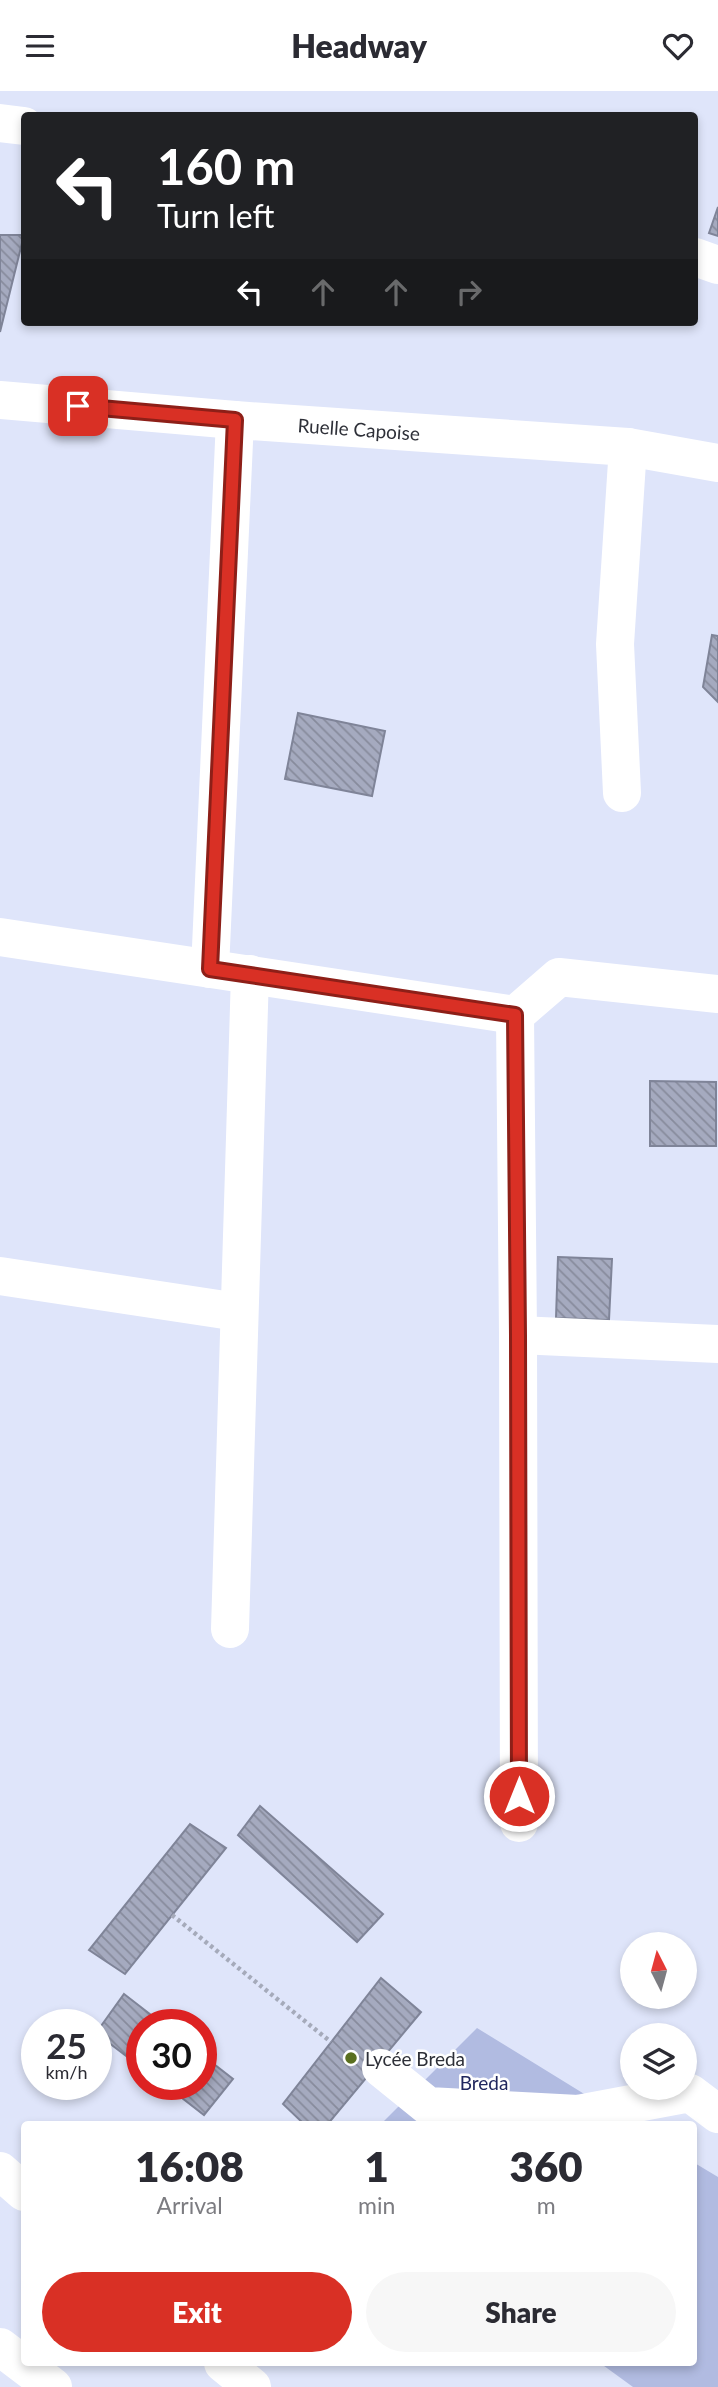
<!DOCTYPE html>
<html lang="en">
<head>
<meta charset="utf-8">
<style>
  :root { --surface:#fff; --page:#f7f7f7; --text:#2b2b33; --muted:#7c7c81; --accent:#d93025 }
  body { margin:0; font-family:Lato,sans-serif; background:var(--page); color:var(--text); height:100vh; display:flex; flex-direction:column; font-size:26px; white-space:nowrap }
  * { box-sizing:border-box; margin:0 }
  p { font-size:23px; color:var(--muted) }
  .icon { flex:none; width:38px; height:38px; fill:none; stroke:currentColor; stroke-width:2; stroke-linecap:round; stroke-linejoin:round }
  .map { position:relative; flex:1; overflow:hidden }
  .drawer { position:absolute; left:21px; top:2030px; width:676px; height:245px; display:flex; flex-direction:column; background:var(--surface); border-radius:7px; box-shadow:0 4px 10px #0003 }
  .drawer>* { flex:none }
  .top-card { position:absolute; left:21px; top:21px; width:677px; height:214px; border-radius:7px; box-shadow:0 4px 10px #0003; background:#202124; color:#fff; overflow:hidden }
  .needle { width:46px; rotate:354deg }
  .buttons { position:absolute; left:620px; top:1841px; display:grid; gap:14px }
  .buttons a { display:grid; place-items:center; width:77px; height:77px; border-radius:50%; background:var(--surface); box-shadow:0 4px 10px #0003; font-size:35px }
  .speed { position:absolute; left:21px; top:1918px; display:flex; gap:14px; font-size:35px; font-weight:700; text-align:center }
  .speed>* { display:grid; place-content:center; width:91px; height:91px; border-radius:50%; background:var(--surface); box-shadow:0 4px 10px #0003; line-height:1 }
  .speed small { font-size:18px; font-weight:400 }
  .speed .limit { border:10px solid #d22; background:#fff; color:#111 }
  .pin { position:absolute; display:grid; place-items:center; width:60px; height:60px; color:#fff; margin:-30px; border-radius:14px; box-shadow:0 4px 10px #0006 }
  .me { position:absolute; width:77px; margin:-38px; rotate:0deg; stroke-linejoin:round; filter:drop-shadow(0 0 5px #0008) }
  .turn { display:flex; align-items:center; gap:24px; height:147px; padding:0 21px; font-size:32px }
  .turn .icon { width:91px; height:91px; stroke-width:2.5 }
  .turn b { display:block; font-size:49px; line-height:60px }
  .lanes { display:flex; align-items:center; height:66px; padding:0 21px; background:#0003; justify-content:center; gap:35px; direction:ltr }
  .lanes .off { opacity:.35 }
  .eta { display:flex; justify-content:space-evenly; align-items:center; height:119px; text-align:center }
  .eta b { font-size:42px; font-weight:800; line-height:49px }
  .button { display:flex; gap:14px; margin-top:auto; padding:14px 21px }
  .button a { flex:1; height:80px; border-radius:42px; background:var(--accent); color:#fff; font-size:28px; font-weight:800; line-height:80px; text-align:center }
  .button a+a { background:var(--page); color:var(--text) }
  header { display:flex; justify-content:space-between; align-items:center; height:91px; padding:0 21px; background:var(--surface); font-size:32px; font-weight:800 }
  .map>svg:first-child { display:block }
  .park { fill:#b1bbe1 }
  .building { fill:url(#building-back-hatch); stroke:#7f8498; stroke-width:2 }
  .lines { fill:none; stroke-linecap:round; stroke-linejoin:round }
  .path { stroke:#a5aaba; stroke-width:4.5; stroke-dasharray:3.5 3.5; stroke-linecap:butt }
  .minor { stroke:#fff; stroke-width:38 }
  .route-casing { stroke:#8d1f18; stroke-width:18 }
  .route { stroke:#d93025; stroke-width:12 }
  .poi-dot { fill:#5a6f1f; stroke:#fff; stroke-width:2.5 }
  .labels { text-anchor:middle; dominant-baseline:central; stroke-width:5; stroke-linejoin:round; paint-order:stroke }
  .street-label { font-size:19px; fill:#2e3038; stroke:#fff }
  .poi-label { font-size:19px; fill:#2e3038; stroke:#fff; text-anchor:start }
  .park-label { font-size:19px; fill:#20275e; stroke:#fff }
</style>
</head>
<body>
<header><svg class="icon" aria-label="menu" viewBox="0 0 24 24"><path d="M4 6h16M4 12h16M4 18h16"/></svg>Headway<svg class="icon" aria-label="heart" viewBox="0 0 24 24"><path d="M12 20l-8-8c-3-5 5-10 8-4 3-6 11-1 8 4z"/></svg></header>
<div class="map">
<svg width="718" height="2296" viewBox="0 0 718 2296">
  <defs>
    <pattern id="building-back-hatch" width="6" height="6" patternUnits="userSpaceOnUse" patternTransform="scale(1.75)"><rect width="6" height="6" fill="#a5aabf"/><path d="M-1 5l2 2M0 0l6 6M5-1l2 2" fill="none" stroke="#878b9c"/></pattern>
  </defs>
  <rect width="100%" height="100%" fill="#dfe5fa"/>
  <path class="park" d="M477,1937L633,2033L380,2034Z
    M693,2071L718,2086V2296H633L600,2272H693Z"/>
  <path class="building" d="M718,116V145L709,142Z
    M0,144H24L0,241Z
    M712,544L718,545V611L703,596Z
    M298,622L385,640L372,705L285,688Z
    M650,990L716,991V1055H650Z
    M558,1166L612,1168L609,1229L556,1227Z
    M260,1715L383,1823L357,1851L238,1744Z
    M190,1733L226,1757L125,1883L89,1859Z
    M381,1887L421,1921L327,2034H305L283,2013Z
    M124,1903L164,1934H142V1977L96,1942Z
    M201,1963L233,1988L204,2024L164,1993H201Z"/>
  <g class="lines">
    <path class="path" d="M172,1824L331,1951"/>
    <g class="minor">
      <path d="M0,32L24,35"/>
      <path d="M695,166L718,174"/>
      <path id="s1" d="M0,309L235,329L628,356L718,372"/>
      <path d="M622,702L615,553L628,356"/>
      <path d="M0,846L515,924L559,886L718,903"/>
      <path d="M210,878L235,329"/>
      <path d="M515,924L518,1244L519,1732"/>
      <path d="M0,1185L238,1221"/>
      <path d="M518,1244L718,1253"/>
      <path d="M230,1538L250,883"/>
      <path d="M381,1977L428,2015L578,2023L690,2002L718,2023"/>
      <path d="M0,2080L24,2101"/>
      <path d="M0,2256L53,2296"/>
      <path d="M223,2272L252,2296"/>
    </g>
  </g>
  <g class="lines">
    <g class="route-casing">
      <path id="route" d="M78,315L235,329L210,878L515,924L518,1244L519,1705"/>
    </g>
    <use href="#route" class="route"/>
  </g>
  <circle class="poi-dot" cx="351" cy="1967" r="7"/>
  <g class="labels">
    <g class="street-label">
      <text stroke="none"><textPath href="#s1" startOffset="360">Ruelle Capoise</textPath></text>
    </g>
    <g class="poi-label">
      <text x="365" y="1967">Lycée Breda</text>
    </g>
    <g class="park-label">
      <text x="484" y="1991">Breda</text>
    </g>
  </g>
</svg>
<div class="buttons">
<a><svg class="needle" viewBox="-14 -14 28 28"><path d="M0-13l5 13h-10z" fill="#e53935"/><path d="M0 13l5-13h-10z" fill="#7c7c81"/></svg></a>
<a><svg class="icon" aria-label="layers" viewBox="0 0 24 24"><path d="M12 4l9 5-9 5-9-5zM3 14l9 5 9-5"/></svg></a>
</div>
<div class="speed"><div>25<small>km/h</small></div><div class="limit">30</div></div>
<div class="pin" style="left:78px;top:315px;background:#d93025"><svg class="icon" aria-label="arrive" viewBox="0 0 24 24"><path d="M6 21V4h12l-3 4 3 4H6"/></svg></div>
<svg class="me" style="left:519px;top:1705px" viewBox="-20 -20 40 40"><circle r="17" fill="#d93025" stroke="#fff" stroke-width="3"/><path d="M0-11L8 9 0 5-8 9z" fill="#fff"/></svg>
<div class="top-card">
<div class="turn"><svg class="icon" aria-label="left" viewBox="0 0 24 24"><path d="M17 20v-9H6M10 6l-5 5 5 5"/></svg><div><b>160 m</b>Turn left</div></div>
<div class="lanes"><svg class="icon" aria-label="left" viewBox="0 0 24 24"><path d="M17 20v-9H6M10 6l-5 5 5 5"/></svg><svg class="icon off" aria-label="ahead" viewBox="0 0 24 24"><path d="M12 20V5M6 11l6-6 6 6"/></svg><svg class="icon off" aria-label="ahead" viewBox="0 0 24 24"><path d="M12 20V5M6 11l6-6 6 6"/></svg><svg class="icon off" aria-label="right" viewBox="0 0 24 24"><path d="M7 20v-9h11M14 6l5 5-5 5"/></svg></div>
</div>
<section class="drawer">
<div class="eta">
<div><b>16:08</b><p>Arrival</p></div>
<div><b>1</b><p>min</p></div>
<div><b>360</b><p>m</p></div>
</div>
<div class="button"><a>Exit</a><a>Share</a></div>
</section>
</div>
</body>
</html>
